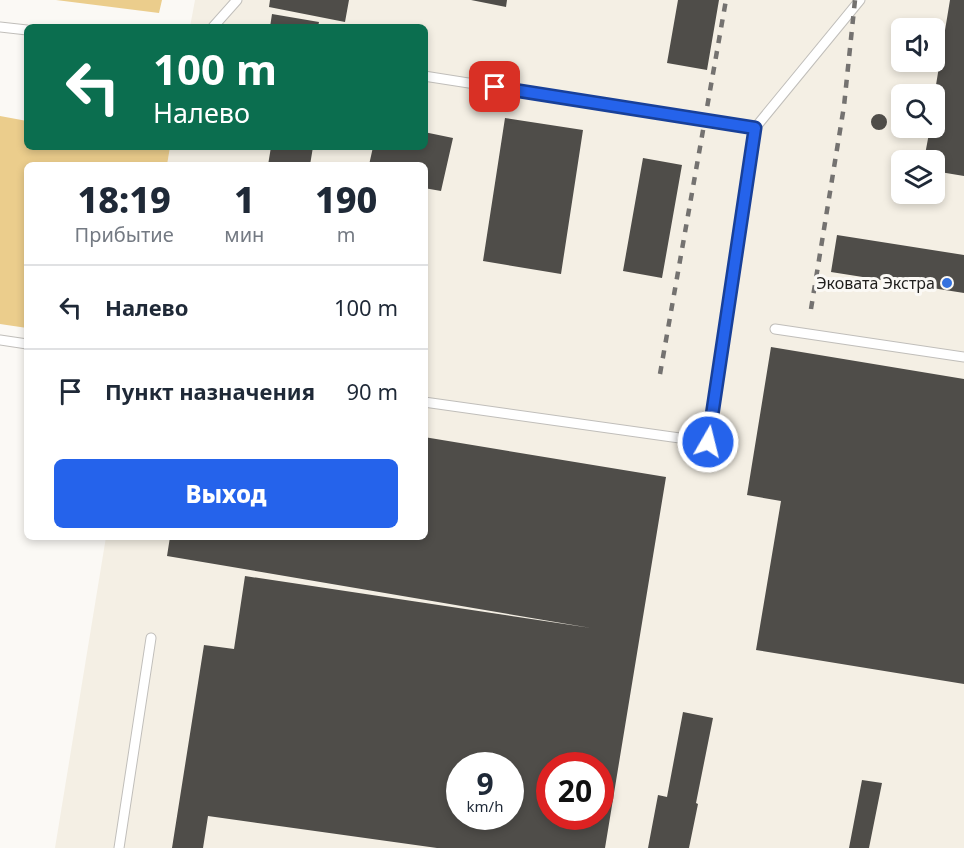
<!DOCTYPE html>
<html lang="ru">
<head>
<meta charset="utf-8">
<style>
  :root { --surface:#fff; --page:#f6f6f7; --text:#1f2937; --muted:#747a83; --line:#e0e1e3; --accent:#2563eb }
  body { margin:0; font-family:"Noto Sans",sans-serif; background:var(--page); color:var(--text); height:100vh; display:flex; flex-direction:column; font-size:22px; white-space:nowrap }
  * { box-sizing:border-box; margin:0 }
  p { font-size:20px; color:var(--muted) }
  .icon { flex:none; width:33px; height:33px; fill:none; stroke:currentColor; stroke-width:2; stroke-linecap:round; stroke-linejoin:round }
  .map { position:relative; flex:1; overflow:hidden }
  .drawer { position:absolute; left:24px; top:162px; width:404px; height:378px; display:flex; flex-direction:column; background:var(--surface); border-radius:9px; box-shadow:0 3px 9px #0003 }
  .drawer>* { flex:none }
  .hud { position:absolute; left:24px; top:24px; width:404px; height:126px; border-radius:9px; box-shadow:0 3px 9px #0003; background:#0b6e4f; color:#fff; overflow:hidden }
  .fabs { position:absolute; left:891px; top:18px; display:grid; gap:12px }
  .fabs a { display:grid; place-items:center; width:54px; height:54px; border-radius:9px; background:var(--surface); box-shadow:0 3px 9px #0003; font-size:30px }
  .speed { position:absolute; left:446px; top:752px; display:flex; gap:12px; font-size:30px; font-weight:700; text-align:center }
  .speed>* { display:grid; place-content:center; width:78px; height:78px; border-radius:50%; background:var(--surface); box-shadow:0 3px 9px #0003; line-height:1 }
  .speed small { font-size:15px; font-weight:400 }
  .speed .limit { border:9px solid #d22; background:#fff; color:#111 }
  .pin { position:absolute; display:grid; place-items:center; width:51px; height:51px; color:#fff; margin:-26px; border-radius:12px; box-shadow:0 3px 9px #0006 }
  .me { position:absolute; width:66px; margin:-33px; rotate:8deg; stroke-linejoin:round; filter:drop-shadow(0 0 4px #0008) }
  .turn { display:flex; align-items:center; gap:21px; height:126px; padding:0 30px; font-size:27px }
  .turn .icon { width:78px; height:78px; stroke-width:2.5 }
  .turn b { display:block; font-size:42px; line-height:51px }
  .eta { display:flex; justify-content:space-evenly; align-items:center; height:102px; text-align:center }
  .eta b { font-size:36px; font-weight:800; line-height:42px }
  .cta { display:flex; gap:12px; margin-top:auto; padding:12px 30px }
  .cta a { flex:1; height:69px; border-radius:9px; background:var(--accent); color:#fff; font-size:24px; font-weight:800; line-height:69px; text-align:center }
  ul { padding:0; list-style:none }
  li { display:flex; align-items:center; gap:18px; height:84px; padding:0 30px; border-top:2px solid var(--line) }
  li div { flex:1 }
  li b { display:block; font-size:22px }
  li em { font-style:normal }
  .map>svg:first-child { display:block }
  .built { fill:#f4efe4; fill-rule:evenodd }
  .green { fill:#ebcd8c }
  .building { fill:#4f4d49; fill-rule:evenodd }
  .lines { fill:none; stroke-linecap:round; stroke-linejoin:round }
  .lane-casing { stroke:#c0beba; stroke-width:11 }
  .lane { stroke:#fff; stroke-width:9 }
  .rail { stroke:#747270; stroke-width:4.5; stroke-dasharray:8 8; stroke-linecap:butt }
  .route-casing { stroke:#184099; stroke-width:15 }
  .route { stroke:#2563eb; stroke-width:10 }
  .poi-dot { fill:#3471df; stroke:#fbf9f5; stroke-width:2 }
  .labels { text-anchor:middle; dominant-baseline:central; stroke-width:6; stroke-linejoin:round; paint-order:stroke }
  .poi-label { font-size:16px; fill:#1f1e1c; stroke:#fbf9f5; text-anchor:end }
</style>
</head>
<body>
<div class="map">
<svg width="964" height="848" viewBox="0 0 964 848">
  <rect width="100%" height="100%" fill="#fbf9f5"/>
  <path class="built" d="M195,0H964V848H55L106,537H424V165H167L170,147H424V27H190ZM902,28H934V62H902ZM902,94H934V128H902ZM902,160H934V194H902ZM459,765H510V816H459ZM549,765H600V816H549Z"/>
  <path class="green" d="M56,0H162L159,13Z
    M0,116L27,121V147H170L167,165H27V328L0,324Z"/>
  <path class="building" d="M270,0H349L345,22L269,7Z
    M471,0H507L506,7Z
    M678,0H719L707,70L667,63Z
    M950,0H964V176L934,171V160H924L930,128H934V97Z
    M272,14L319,22L318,27H270Z
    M902,55V62H912L909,68L904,71L898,69L895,64L897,58Z
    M871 122a8 8 0 1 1 16 0a8 8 0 1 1-16 0Z
    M505,118L583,130L561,274L483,261Z
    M424,132L453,138L441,191L424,188V165H369L373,147H424Z
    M271,147H313L310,165H268Z
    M643,158L682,165L662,278L623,271Z
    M837,235L964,255V293L831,272Z
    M771,347L964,379V684L756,650L781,501L747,495Z
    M424,437L666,477L605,848H437L208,816L203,848H172L204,645L234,649L245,576L591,628L167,556L170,537H424ZM459,765H510V816H459ZM549,765H600V816H549Z
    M683,712L713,718L696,803L698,804L689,848H648L658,795L667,797Z
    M862,780L882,783L869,848H849Z"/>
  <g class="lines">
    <g class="lane-casing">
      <path id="lane" d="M0,27L27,30
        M213,27L237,0
        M424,76L755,128L708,442L424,402
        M755,128L860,0
        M775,329L964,357
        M0,340L27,344
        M119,848L151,638"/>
    </g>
    <use href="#lane" class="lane"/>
    <path class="rail" d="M811,309L844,106L855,0
      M660,374L726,0"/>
  </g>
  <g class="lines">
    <g class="route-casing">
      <path id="route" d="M495,87L755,128L708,442"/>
    </g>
    <use href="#route" class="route"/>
  </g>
  <circle class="poi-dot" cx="947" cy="283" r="6"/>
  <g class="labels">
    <g class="poi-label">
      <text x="935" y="283">Эковата Экстра</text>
    </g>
  </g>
</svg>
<div class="fabs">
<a><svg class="icon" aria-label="sound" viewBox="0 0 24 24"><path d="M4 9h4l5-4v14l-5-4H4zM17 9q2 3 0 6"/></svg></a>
<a><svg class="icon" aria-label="search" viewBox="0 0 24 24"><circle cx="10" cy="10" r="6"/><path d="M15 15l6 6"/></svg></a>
<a><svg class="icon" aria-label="layers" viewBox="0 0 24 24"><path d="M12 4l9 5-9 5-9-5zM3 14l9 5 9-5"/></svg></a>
</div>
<div class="speed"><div>9<small>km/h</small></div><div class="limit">20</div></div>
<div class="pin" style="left:495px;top:87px;background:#d93025"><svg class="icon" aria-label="arrive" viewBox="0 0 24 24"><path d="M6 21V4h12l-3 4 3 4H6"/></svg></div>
<svg class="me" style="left:708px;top:442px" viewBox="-20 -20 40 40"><circle r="17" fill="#2563eb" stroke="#fff" stroke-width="3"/><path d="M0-11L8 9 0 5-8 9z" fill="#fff"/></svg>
<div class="hud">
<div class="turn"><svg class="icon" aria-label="left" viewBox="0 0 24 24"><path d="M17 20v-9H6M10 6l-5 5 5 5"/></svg><div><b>100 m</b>Налево</div></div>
</div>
<section class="drawer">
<div class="eta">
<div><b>18:19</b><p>Прибытие</p></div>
<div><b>1</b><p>мин</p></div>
<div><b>190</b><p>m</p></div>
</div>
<ul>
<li><svg class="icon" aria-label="left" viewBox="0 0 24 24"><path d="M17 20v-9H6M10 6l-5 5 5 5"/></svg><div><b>Налево</b></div><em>100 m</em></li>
<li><svg class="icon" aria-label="arrive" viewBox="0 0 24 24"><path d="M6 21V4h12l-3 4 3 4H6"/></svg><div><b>Пункт назначения</b></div><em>90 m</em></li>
</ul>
<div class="cta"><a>Выход</a></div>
</section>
</div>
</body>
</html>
